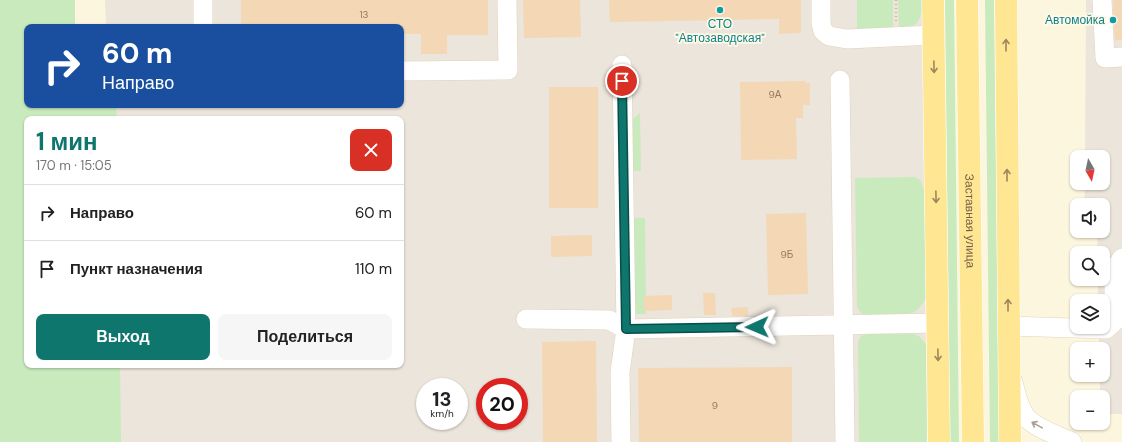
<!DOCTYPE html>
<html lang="ru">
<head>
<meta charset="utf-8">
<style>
  :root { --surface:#fff; --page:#f6f6f6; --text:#222; --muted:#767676; --line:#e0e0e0; --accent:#0f766e }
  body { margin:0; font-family:"DM Sans",sans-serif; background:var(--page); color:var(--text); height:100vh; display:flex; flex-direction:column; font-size:15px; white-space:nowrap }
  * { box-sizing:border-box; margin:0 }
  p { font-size:13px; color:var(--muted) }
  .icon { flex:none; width:22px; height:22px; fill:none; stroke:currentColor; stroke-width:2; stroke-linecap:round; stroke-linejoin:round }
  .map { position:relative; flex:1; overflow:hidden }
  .details { position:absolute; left:24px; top:116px; width:380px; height:252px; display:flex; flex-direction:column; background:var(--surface); border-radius:8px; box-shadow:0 1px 3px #0004 }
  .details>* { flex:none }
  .top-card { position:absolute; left:24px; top:24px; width:380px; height:84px; border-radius:8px; box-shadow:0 1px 3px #0004; background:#1a4fa0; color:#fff; overflow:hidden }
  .needle { width:26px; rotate:171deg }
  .fabs { position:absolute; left:1070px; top:150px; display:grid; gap:8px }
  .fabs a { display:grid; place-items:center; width:40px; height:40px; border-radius:8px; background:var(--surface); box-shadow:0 1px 3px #0004; font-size:20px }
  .speed { position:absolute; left:416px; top:378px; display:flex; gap:8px; font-size:20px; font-weight:700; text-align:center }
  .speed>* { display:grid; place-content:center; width:52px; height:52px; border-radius:50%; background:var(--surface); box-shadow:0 1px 3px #0004; line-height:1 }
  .speed small { font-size:10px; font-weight:400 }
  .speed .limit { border:6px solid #d22; background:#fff; color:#111 }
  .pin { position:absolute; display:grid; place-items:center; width:34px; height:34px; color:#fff; margin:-17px; border:2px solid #fff; border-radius:50%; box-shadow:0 1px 4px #0007 }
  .me { position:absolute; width:44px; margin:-22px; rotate:269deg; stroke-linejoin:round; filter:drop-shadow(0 0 3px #0008) }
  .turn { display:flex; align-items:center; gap:14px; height:84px; padding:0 12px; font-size:18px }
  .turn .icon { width:52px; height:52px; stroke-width:2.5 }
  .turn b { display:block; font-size:28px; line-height:34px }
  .round { display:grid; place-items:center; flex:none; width:42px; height:42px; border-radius:8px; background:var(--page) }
  .head { display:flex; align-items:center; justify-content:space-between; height:68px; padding:0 12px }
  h1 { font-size:24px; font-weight:700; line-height:30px; color:var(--accent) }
  .cta { display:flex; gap:8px; margin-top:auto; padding:8px 12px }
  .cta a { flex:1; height:46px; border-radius:8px; background:var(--accent); color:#fff; font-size:16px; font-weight:700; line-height:46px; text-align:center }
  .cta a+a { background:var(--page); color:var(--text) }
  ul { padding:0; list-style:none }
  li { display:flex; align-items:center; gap:12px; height:56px; padding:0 12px; border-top:1px solid var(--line) }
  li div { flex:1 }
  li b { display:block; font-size:15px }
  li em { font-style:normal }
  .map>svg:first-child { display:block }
  .industrial { fill:#ebe5db; fill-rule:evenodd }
  .green { fill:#c9eabd }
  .building { fill:#f4d7b5 }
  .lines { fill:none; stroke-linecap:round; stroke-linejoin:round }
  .minor-casing { stroke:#e1d2ba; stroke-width:20 }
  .major-casing { stroke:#fff; stroke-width:23 }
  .path { stroke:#d8ba99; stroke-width:2.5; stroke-dasharray:1 3; stroke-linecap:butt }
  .minor { stroke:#fff; stroke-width:19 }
  .major { stroke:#ffe693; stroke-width:22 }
  .oneway { stroke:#9e865d }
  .oneway2 { stroke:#ac9e90 }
  .route-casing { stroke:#0a4d48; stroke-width:10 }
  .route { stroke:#0f766e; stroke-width:7 }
  .culture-dot { fill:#0f9aa8; stroke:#fff9e5; stroke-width:1.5 }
  .labels { text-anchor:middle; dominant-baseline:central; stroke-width:3.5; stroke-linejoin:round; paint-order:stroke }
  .number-label { font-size:10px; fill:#947c62 }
  .culture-label { font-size:12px; fill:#0d838f; stroke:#fff9e5; text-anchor:end }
  .street-label { font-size:12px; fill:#745d46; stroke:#fff9e5 }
</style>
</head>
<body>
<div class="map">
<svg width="1122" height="442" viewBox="0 0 1122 442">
  <rect width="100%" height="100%" fill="#fdf6de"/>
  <path class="industrial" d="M105,0H922L927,442H113L112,365H401V119H108L107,105H401V27H106ZM425,387H459V421H425ZM485,387H519V421H485Z
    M1086,0H1122V414H1103V397H1100V375H1103V349H1099V327H1103V301H1098V279H1103V253H1098L1097,235H1084V231H1103V205H1084L1085,183H1103V157H1085Z"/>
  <path class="green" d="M0,0H75V27H27V105H116L117,119H27V365H120L121,442H0Z
    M857,0H893V28L857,29Z
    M898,0H922C922,8 922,23 912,26C908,27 903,27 899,27Z
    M945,0H954L959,442H950Z
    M985,0H994L999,442H990Z
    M640,113L641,171H630L631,120Z
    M915,177L920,180L924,190L926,298C923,303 920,308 916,311C905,317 877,315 864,315L860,312L857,307L855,178Z
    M631,218H645L646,314H636L634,311Z
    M868,334H914L919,336L926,344L927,442H859L858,344C859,337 861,335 868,334Z"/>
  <path class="building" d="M241,0H488V35H447V54H421V34H401V27H241Z
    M523,0H580L581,37L524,38Z
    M609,0H801V33L779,34V19L610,22Z
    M1113,0H1122V40H1115Z
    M805,81L806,83H810V105H803V118H796L797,159L741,160L740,82Z
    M549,87H598V208H549Z
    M806,213L808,294L768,295L766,214Z
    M592,235V256L551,257V236Z
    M703,293H715L716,315H704Z
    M672,295V310L644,311V296Z
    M748,307V316H732L731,308Z
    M596,341L597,442H543L542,342Z
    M792,367V442H639L638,368Z"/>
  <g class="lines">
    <g class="minor-casing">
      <path id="minor" d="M821,0V23L823,31L829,36L847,39L934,35
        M1102,0L1105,58L1122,57
        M203,27V0
        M401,71L508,70L507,0
        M840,80L845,442
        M526,319L609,320L626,329L937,323
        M1008,326L1106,329L1114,322V270L1122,258
        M1013,382C1016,393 1018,407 1026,417C1035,428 1059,436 1072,442
        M621,442L620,372L626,329L622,65"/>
    </g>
    <g class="major-casing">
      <g id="major">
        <path d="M933,0L939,442"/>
        <path id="s1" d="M967,0L973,442"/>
        <path d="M1006,0L1010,442"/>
      </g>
    </g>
    <path class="path" d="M896,0V21"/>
    <use href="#minor" class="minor"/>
    <use href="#major" class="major"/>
  </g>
  <defs><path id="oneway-shaft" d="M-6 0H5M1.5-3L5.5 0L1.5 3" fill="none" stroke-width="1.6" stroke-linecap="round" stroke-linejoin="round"/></defs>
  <g class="oneway">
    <use href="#oneway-shaft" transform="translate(1006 45) rotate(-90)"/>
    <use href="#oneway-shaft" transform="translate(934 67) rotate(89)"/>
    <use href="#oneway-shaft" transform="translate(1007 175) rotate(-90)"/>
    <use href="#oneway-shaft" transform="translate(936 197) rotate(89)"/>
    <use href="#oneway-shaft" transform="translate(1008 305) rotate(-90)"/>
    <use href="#oneway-shaft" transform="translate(938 355) rotate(89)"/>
  </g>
  <use class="oneway2" href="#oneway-shaft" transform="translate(1037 425) rotate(-151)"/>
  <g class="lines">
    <g class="route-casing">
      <path id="route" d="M622,81L626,329L757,327"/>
    </g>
    <use href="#route" class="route"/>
  </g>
  <g class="culture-dot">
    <circle cx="720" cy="10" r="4"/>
    <circle cx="1113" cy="20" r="4"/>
  </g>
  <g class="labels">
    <g class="number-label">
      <text x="364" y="14">13</text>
      <text x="775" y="94">9А</text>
      <text x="787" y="254">9Б</text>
      <text x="715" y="405">9</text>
    </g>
    <g class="culture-label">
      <text x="1105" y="20">Автомойка</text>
      <text x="720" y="24" text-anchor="middle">СТО<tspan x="720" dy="14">"Автозаводская"</tspan></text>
    </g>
    <g class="street-label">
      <text stroke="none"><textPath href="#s1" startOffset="221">Заставная улица</textPath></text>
    </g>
  </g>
</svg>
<div class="fabs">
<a><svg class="needle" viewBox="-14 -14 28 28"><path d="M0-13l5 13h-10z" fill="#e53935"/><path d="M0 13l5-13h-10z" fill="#767676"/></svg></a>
<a><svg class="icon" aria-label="sound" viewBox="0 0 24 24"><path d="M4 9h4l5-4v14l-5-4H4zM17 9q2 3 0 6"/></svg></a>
<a><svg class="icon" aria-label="search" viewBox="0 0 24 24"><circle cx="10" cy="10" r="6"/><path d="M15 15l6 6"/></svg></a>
<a><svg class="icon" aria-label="layers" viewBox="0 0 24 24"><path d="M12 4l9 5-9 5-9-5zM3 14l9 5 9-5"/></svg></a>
<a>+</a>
<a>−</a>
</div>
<div class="speed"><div>13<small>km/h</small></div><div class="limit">20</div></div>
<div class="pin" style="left:622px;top:81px;background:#d93025"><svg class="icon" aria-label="arrive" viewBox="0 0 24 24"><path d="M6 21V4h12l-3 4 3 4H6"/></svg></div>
<svg class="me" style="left:757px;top:327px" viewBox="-20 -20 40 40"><path d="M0-17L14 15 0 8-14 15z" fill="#0f766e" stroke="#fff" stroke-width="4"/></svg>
<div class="top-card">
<div class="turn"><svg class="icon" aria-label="right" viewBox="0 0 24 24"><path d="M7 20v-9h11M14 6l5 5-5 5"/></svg><div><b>60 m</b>Направо</div></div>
</div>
<section class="details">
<div class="head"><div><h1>1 мин</h1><p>170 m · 15:05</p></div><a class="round" style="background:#d93025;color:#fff"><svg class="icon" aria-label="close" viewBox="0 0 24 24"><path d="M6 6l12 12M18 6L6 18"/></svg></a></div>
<ul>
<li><svg class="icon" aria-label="right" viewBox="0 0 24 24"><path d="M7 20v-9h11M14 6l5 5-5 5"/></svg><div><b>Направо</b></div><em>60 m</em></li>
<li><svg class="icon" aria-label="arrive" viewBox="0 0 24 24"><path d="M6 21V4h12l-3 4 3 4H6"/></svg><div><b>Пункт назначения</b></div><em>110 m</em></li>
</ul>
<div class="cta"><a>Выход</a><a>Поделиться</a></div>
</section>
</div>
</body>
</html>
